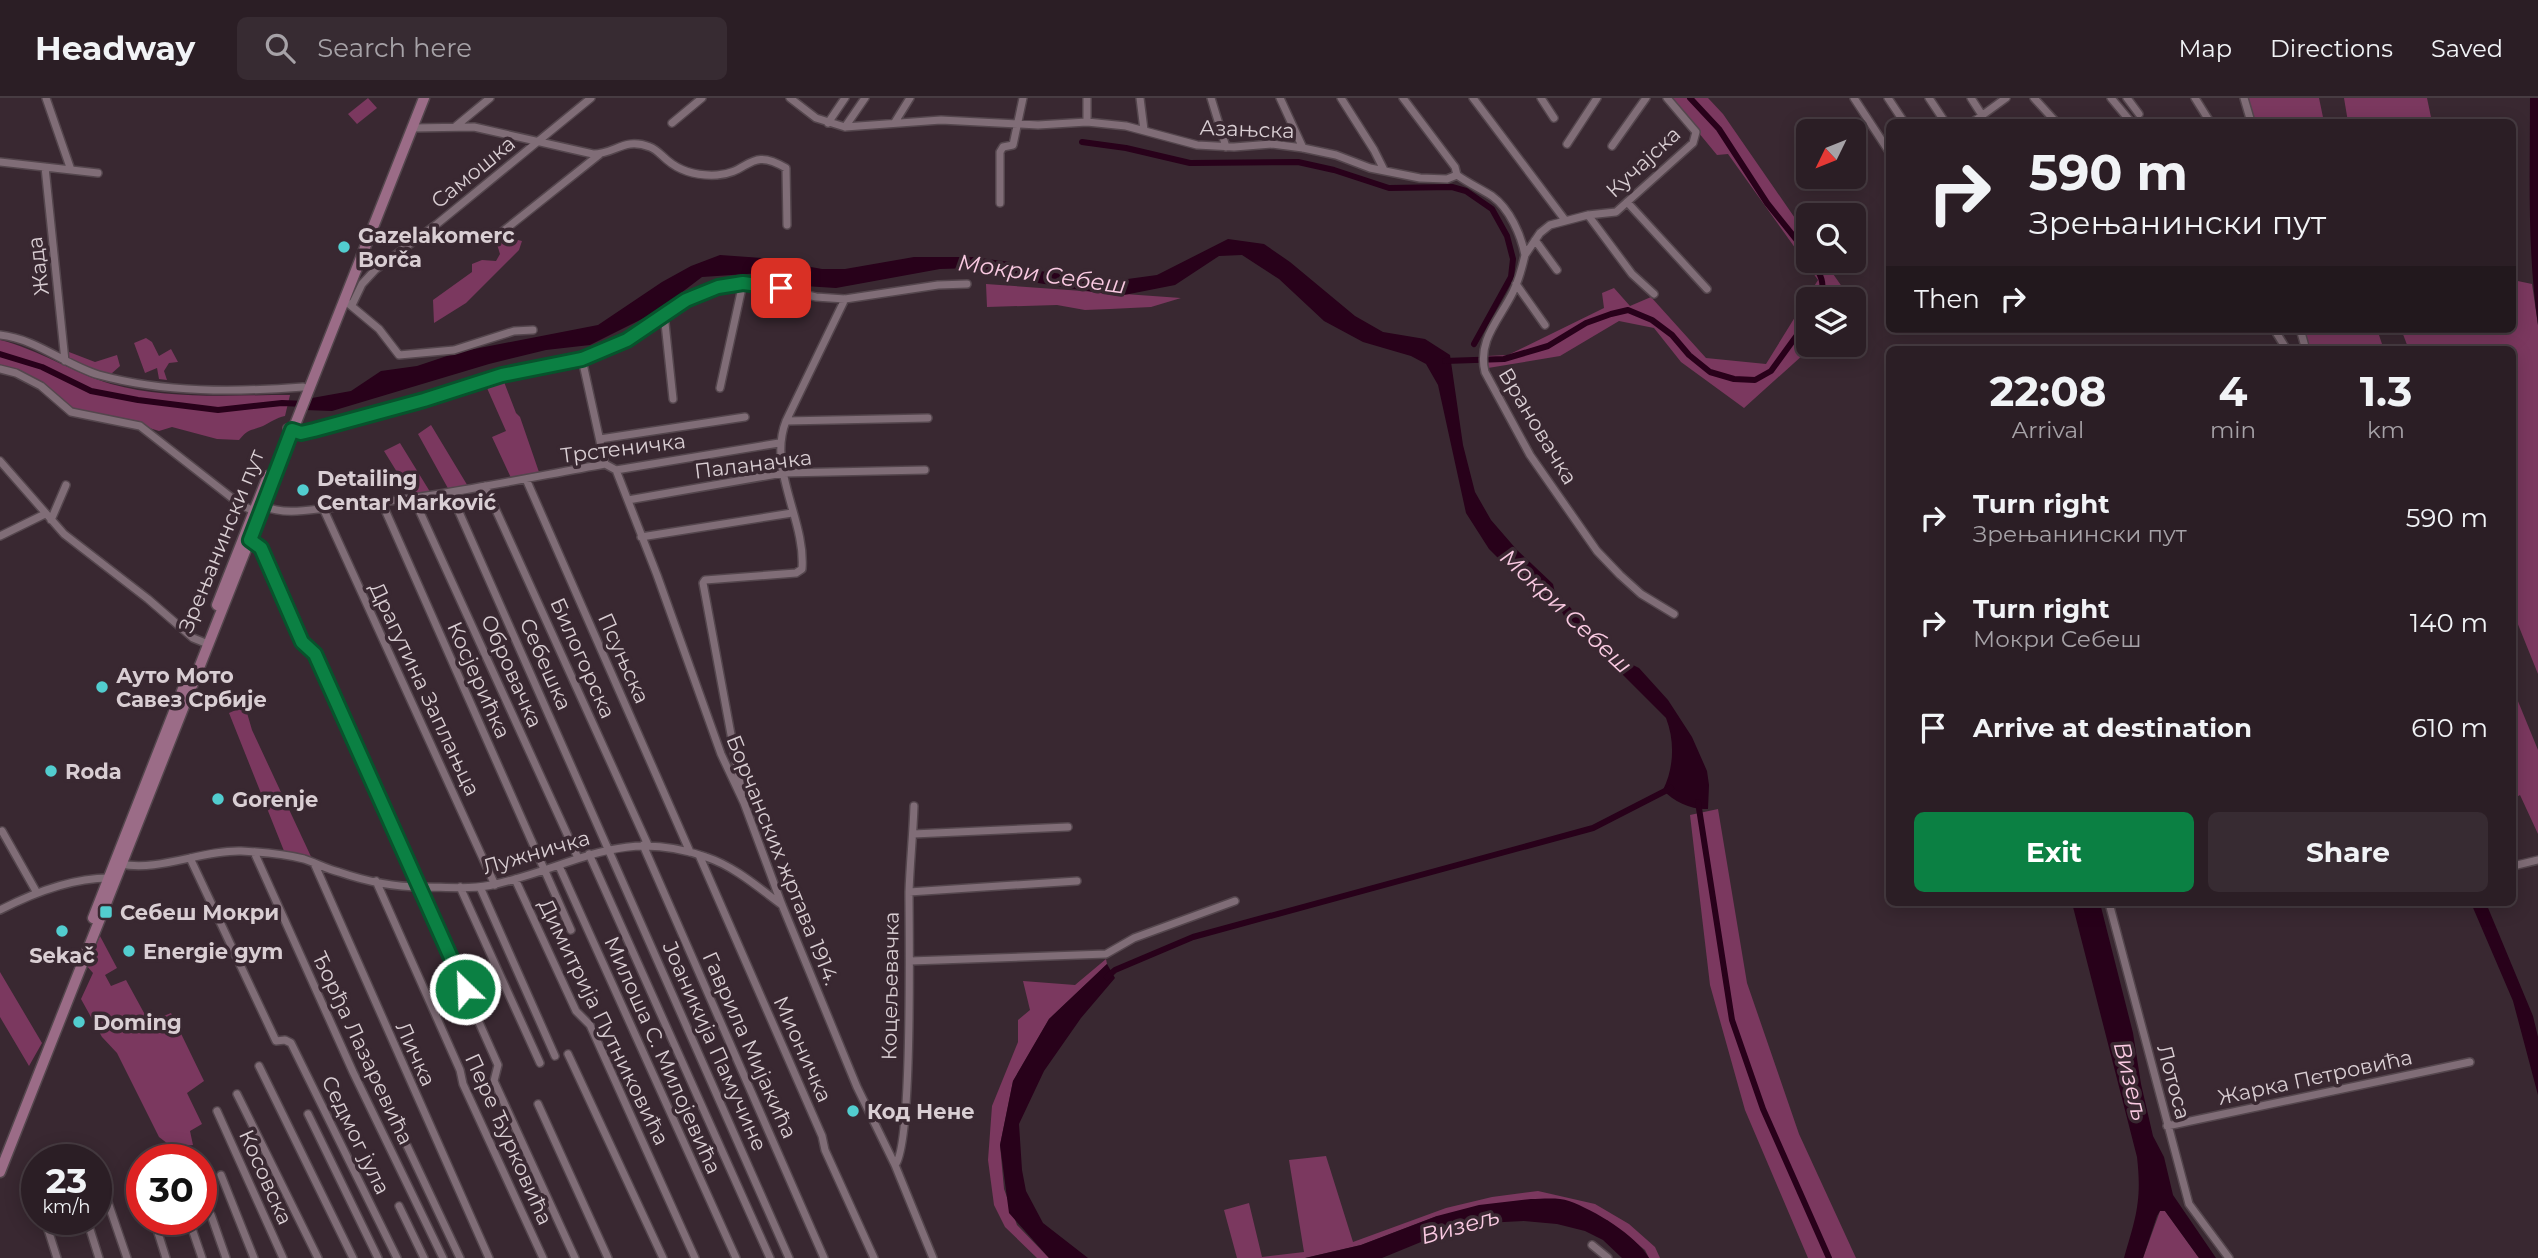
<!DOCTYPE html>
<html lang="en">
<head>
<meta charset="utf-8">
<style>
  :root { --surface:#2b1e25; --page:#372b32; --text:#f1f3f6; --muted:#a6a2a7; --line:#473c42; --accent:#0b8043 }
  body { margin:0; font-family:Montserrat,sans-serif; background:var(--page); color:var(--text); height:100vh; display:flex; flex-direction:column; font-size:26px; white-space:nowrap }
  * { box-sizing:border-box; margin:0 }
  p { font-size:23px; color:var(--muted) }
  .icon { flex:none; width:38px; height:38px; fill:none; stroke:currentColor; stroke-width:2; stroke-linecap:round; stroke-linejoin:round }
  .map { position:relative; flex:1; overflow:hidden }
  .details { position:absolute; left:1886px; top:248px; width:630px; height:560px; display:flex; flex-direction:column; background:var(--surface); border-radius:10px; box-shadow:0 4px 18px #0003,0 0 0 2px var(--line) }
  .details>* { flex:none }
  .top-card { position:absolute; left:1886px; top:21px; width:630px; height:214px; border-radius:10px; box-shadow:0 4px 18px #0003,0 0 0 2px var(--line); background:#2b1e25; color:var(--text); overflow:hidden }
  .needle { width:46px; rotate:227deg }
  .controls { position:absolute; left:1796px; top:21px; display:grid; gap:14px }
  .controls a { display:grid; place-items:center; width:70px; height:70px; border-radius:10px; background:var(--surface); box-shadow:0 4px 18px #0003,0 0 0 2px var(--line); font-size:35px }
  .speed { position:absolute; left:21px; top:1046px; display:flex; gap:14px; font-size:35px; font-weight:700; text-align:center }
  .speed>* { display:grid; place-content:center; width:91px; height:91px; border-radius:50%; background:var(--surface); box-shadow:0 4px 18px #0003,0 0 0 2px var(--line); line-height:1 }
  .speed small { font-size:18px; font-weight:400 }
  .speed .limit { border:10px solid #d22; background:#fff; color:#111 }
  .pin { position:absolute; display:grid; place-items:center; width:60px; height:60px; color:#fff; margin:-30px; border-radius:14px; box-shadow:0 4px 10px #0006 }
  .me { position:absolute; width:77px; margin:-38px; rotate:336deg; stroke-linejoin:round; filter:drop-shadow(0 0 5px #0008) }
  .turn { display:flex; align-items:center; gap:24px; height:147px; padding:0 28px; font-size:32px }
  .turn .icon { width:91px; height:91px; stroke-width:2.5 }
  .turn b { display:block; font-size:49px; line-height:60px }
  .then { display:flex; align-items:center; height:66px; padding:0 28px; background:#0003; gap:14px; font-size:26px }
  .eta { display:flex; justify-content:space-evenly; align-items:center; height:119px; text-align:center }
  .eta b { font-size:42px; font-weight:700; line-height:49px }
  .action { display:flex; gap:14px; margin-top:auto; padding:14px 28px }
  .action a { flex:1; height:80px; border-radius:10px; background:var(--accent); color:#fff; font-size:28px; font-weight:700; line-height:80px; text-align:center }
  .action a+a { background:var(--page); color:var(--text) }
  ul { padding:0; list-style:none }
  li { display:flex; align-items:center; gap:21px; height:105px; padding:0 28px }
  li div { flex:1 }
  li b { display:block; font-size:26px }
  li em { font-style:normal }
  header { display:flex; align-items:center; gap:42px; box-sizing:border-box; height:98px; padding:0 35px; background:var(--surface); border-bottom:2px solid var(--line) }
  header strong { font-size:33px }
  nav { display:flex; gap:38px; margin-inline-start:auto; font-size:24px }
  .search { width:490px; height:63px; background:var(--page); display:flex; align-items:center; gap:18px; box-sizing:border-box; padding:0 24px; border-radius:10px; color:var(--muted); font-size:26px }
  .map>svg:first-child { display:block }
  .green { fill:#7b385f }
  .water { fill:#28011a }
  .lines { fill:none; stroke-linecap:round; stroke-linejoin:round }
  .canal { stroke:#28011a; stroke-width:6 }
  .street-casing { stroke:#54464d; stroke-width:10 }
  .secondary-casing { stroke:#54464d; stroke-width:13 }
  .street { stroke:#806d77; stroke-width:7 }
  .secondary { stroke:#9b6c87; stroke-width:10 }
  .route-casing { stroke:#07532c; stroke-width:18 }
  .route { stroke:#0b8043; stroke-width:12 }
  .poi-dot { fill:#52cdcf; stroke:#392831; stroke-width:2.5 }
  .labels { text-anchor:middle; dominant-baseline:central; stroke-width:7; stroke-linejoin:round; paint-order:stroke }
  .street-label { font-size:21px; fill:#d9ced3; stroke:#392831 }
  .poi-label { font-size:21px; font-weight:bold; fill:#d9ced3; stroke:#392831; text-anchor:start }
  .water-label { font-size:23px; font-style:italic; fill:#facae2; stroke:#392831 }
</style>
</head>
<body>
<header>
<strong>Headway</strong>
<div class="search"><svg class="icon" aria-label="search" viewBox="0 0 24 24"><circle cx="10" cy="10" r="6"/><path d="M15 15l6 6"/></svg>Search here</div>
<nav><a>Map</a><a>Directions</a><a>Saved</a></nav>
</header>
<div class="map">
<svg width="2538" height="1160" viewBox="0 0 2538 1160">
  <rect width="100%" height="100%" fill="#392831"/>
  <path class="green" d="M368,0L377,10L357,26L348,16Z
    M1670,0H1708L1723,16L1808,139V163H1824L1845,193L1839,201H1808V247H1814L1744,310L1681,264L1654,230L1619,223L1560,258L1488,270L1487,258L1508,257L1604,210L1602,195L1614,190L1630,208L1651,199L1706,260L1766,266L1818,182L1728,56L1717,57Z
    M2247,0H2319L2324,24H2252Z
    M2344,0H2427L2432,24H2348Z
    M502,138L522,143L519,152L466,205L434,225L433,202L472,174V166L482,162L496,163L500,156L495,140Z
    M2513,182L2532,186L2538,227V576L2513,514V252H2409L2401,231H2513Z
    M986,186L1181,200L1151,209L1110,211L1085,212L1057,207L987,209Z
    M2302,231H2377L2384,252H2308Z
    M146,240L152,244L159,258L171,251L178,264L169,265L164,273L167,282L159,281L157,270L145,275L134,245Z
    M0,242C38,251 73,275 111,286C168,302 231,297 290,297L285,318C276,320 271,324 263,328C251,333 249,330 239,342L217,341L172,329L159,333L127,323L81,317L51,295L0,271Z
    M69,254L95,264L117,257L120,268L111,276L98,274L69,263Z
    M501,276L516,315L520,319L540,377L512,382L492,339L506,333L483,281Z
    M431,327L469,390L450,394L418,336Z
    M400,345L432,397L413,400L384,353Z
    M2513,591L2538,652V736L2520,697L2513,701Z
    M245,608L252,632L314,765L286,758L229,615Z
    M1718,711L1747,885L1799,1036L1856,1160H1808L1745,1012L1710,887L1690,717Z
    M100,838L117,870L105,877L111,888L126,882L149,924L171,915L204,983L187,995L202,1026L190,1033L193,1047L172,1049L159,1039L117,955L102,939L81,901L93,875L86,867Z
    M1106,861L1107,866L1049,921L1013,983L1000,1047L1004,1091L1017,1127L1049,1160H1037L1005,1129L994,1107L988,1062L992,1008L1018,944V922L1030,912L1023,883L1075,887Z
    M0,874L42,945L29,968L0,919Z
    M1326,1058L1353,1144L1446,1110L1492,1099L1538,1093L1595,1106L1629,1126L1655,1149L1660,1160H1649L1645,1152L1607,1122L1437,1118L1361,1147L1305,1160H1237L1224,1112L1249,1105L1262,1159L1304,1154L1289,1062Z
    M2160,1113H2165L2199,1160H2143Z"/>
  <path class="water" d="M2530,0H2538V227C2527,151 2530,76 2530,0Z
    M1228,141L1264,146L1290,164L1355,218L1383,234L1425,241L1450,257L1463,347L1475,394L1491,422L1517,452L1553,486L1555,495L1543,505L1489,451L1466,415L1438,287L1426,266L1411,258L1363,244L1324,223L1279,181L1242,157L1219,158L1175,187L1119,198L1038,185L973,170L940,171L836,190L804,188L761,175L702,179L656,214L590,247L546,252L489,266L332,313L305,312L312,300L351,293L381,273L417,268L459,254L598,227L662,184L691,168L720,157L762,160L822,171H845L914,159H972L1010,164L1040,173L1113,183L1157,177Z
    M1567,506L1615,558L1639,570L1668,602L1692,639L1707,673L1709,687L1708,711C1692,712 1674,704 1663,692C1674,670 1675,643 1666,620L1564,518L1560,510Z
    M2072,805H2100L2133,935L2141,986L2153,1038L2164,1059L2173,1097L2216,1160H2199L2165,1113H2160L2157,1118L2143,1160H2124C2136,1119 2142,1103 2137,1059Z
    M2471,805H2486L2533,918L2538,939V997L2513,903Z
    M1107,866L1115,880L1081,920L1044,973L1019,1026L1022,1072L1026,1093L1043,1125L1088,1160H1049L1009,1115L1000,1047L1013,983L1049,921Z
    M1531,1101C1542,1101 1558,1099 1569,1103C1594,1112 1636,1137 1649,1160H1622L1603,1142L1585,1133L1557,1126L1524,1123L1483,1125L1421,1144L1382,1160H1305L1361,1147L1437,1118L1479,1107Z"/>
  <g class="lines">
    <path class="canal" d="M1690,0L1719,31L1767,105L1808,156
      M1082,44L1126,50L1190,65L1298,64L1334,72L1389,90L1452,89L1466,93L1492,111L1507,138L1513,161L1511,179L1474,246
      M1812,163C1820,175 1827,187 1819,201
      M0,256L42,269L91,293L138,302L218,312L282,305L306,306
      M1445,263L1504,261L1548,248L1586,225L1611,216L1628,212L1652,222L1672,237L1689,257L1710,274L1734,281L1755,282L1771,273L1808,222
      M1547,496L1568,512
      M1698,704L1732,922L1763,1011L1829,1160
      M2513,753V752
      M1107,879L1115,872L1193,839L1593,730L1671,690"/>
    <g class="street-casing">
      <path id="street" d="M46,0L71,72
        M790,0L816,20L845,29L941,22L1038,27L1087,24L1126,28L1197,47L1234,49L1272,46L1303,50L1336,57L1370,70L1420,80L1447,81L1457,77
        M1140,0L1144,32
        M1211,0L1226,49
        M1280,0L1303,50
        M1341,0L1374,52L1384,72
        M1403,0L1455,69L1457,77C1468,85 1481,91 1492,98C1510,111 1521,137 1525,157C1522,170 1519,182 1513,194C1500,221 1477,242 1485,274L1530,357L1597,453L1620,477L1641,496L1674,516
        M1473,0L1565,122
        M1541,0L1554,20
        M1854,0L1890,55
        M1888,0L1904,24
        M1929,0L1945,24
        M1971,0L1982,17
        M2034,0L2056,24
        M2111,0L2131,24
        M2127,0L2139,16
        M2195,0L2210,24
        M2244,0L2251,24
        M895,24L910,0
        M1087,24V0
        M1973,24L2006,0
        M672,25L702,0
        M828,25L845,0
        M456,28L490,0
        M845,29L865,0
        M412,30L474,29L593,56C616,56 623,39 650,49C656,51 661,57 667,62C681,74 698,78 717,77C750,75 749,48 786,70L787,127
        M1567,46L1597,0
        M1612,48L1646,0
        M0,64L98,75
        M45,69L65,263
        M1627,104L1707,191
        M1000,105V54L1003,49L1013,47L1023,0
        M1588,117L1632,176L1654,196
        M502,134L600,56
        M1535,142L1557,172
        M1525,157L1540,135L1550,127L1588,117L1616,114L1693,45L1696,34L1667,0
        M1516,186L1545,227
        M349,206L379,231L399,257L454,252L514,233L533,232
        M352,207L362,186L375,172L437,126L591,0
        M662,220L665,225L673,301
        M2274,231L2287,252
        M2300,231L2306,252
        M0,237C37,241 65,267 99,277C165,295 236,294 303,289
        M582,261L605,366
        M0,271L16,275L41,288L71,314L140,328L241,407L254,413
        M720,290L743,185
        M786,323L928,320
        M287,330L299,335L314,332L424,302L502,277L582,261L638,236L694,198L730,186L757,185L816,199L845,201L938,187L967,186
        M600,341L745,319
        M0,363L64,436L148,501L193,540L208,546
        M616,372L657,477L721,656L744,705L782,807L857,989L895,1067L933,1160
        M526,381L690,754
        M485,388L648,747
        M451,396L789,1160
        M414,401L578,760
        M628,402L783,375L925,372
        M382,405L571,832
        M263,408C287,418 312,411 337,409C428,401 516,382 605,366L616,372L779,345
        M323,410L495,787
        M51,422L66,387
        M0,438L45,416
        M641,439L792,415
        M250,442L261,450L302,544L316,559L498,967L494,983L575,1160
        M742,696L703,485L705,482L796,475L802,471C806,422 767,371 786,323L845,201
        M2,733L37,795
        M913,736L1068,729
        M643,747L824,1160
        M254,754L353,974L443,1160
        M589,756L770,1160
        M699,757L822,1038L825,1052L874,1160
        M190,760L276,943L285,942L291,945L397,1160
        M314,765L489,1160
        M121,766C158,774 202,752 241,753C262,754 284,756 304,761C316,765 327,771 339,774C365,783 395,789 422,789C446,789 473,792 496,786C576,768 620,729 706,759C734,768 759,790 782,807
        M559,768L736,1160
        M2513,768L2538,762
        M515,781L576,913L590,927L695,1160
        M376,783L460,972L463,986L543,1160
        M460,789L540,965
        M480,789L555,958
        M909,794L1077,783
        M2109,805L2189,1106L2229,1160
        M0,812C33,795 71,780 109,780
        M910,863L1106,856L1134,840L1235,803
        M568,956L663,1160
        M259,968L353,1160
        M376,982L460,1160
        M237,996L318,1160
        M538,1006L608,1160
        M217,1013L283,1160
        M308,1016L378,1160
        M2167,1028L2470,964
        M895,1067C913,1047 909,834 909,794C910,765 913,737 914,708
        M221,1077L254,1160
        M100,1081L127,1160
        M399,1108L424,1160
        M211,1117L226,1160
        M45,1122L57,1160
        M87,1122L99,1160
        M154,1122L166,1160
        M189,1122L202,1160
        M1592,1147L1608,1160"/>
    </g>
    <g class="secondary-casing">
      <path id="secondary" d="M217,507L268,378
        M93,820L186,583
        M0,1074L424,0"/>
    </g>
    <use href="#street" class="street"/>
    <use href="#secondary" class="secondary"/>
  </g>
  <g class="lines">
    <g class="route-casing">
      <path id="route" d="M465,891L315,556L302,544L261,450L250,442L292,332L301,335L314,332L424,302L502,277L582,261L627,242L686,202L718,189L743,185L781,190"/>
    </g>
    <use href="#route" class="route"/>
  </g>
  <g class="poi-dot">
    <circle cx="344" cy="149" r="7"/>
    <circle cx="303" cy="392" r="7"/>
    <circle cx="102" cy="589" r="7"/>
    <circle cx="51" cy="673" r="7"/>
    <circle cx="218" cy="701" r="7"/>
    <rect x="99" y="807" width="14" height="14" rx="3.5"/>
    <circle cx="62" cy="833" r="7"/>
    <circle cx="129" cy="853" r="7"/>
    <circle cx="79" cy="924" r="7"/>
    <circle cx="853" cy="1013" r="7"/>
  </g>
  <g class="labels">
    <g class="street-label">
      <text transform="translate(1247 31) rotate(2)">Азањска</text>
      <text transform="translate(1643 64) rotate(-43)">Кучајска</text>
      <text transform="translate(473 74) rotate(-39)">Самошка</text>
      <text transform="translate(38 168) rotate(-97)">Жада</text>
      <text transform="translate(1538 328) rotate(59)">Врановачка</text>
      <text transform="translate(623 350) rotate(-7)">Трстеничка</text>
      <text transform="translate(753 366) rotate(-7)">Паланачка</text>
      <text transform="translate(221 443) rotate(-68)">Зрењанински пут</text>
      <text transform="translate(583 560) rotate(66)">Билогорска</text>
      <text transform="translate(624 560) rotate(66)">Псуњска</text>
      <text transform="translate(546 566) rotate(66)">Себешка</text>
      <text transform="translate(512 573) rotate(66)">Обровачка</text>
      <text transform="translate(479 582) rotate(66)">Косјерићка</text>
      <text transform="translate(425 591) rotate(65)">Драгутина Заплањца</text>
      <text transform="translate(536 754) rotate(-16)">Лужничка</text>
      <text transform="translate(783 762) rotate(68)">Борчанских жртава 1914.</text>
      <text transform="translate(890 888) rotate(-89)">Коцељевачка</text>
      <text transform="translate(604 924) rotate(64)">Димитрија Путниковића</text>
      <text transform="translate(750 947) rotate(66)">Гаврила Мијакића</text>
      <text transform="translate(715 948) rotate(66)">Јоаникија Памучине</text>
      <text transform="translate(363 950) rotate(65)">Ђорђа Лазаревића</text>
      <text transform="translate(803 951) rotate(66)">Мионичка</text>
      <text transform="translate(416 956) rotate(66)">Личка</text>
      <text transform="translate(663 957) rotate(66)">Милоша С. Милојевића</text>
      <text transform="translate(2315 979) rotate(-12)">Жарка Петровића</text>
      <text transform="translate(2174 984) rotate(75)">Лотоса</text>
      <text transform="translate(356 1037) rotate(64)">Седмог јула</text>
      <text transform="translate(509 1041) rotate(66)">Пере Ђурковића</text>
      <text transform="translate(266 1079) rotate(66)">Косовска</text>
    </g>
    <g class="poi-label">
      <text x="358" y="137">Gazelakomerc<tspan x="358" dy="24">Borča</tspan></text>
      <text x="317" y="380">Detailing<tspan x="317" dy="24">Centar Marković</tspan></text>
      <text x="116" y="577">Ауто Мото<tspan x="116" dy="24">Савез Србије</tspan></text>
      <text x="65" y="673">Roda</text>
      <text x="232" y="701">Gorenje</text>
      <text x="120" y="814">Себеш Мокри</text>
      <text x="143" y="853">Energie gym</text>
      <text x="62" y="857" text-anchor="middle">Sekač</text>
      <text x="93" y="924">Doming</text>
      <text x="867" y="1013">Код Нене</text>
    </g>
    <g class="water-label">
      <text transform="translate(1042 176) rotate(8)">Мокри Себеш</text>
      <text transform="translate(1566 513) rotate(43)">Мокри Себеш</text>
      <text transform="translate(2131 983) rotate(76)">Визељ</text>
      <text transform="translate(1460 1128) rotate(-15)">Визељ</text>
    </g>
  </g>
</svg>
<div class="controls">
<a><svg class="needle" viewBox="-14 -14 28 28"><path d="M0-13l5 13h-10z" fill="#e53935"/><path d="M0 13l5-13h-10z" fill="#a6a2a7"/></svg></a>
<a><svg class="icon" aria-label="search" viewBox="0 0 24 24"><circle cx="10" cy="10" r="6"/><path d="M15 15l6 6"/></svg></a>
<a><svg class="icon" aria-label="layers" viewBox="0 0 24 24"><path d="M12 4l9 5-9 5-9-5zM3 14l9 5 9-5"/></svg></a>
</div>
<div class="speed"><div>23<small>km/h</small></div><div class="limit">30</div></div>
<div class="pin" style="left:781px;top:190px;background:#d93025"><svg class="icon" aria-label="arrive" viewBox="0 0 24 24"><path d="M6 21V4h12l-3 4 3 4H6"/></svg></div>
<svg class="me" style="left:465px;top:891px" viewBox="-20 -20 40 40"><circle r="17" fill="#0b8043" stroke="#fff" stroke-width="3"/><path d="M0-11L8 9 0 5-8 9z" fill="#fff"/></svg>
<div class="top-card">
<div class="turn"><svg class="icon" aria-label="right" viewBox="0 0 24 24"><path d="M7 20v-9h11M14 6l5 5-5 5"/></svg><div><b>590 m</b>Зрењанински пут</div></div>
<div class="then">Then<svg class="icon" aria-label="right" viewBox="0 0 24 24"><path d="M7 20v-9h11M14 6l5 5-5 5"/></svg></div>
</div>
<section class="details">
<div class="eta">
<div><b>22:08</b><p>Arrival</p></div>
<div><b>4</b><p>min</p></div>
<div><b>1.3</b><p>km</p></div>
</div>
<ul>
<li><svg class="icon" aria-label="right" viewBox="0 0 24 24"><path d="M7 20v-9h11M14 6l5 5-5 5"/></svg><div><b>Turn right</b><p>Зрењанински пут</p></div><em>590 m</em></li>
<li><svg class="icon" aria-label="right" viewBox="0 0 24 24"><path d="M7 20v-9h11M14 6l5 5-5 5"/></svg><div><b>Turn right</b><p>Мокри Себеш</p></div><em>140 m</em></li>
<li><svg class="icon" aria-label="arrive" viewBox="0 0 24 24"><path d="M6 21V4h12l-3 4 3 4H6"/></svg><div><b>Arrive at destination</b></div><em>610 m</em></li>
</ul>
<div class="action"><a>Exit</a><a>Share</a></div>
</section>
</div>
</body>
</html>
